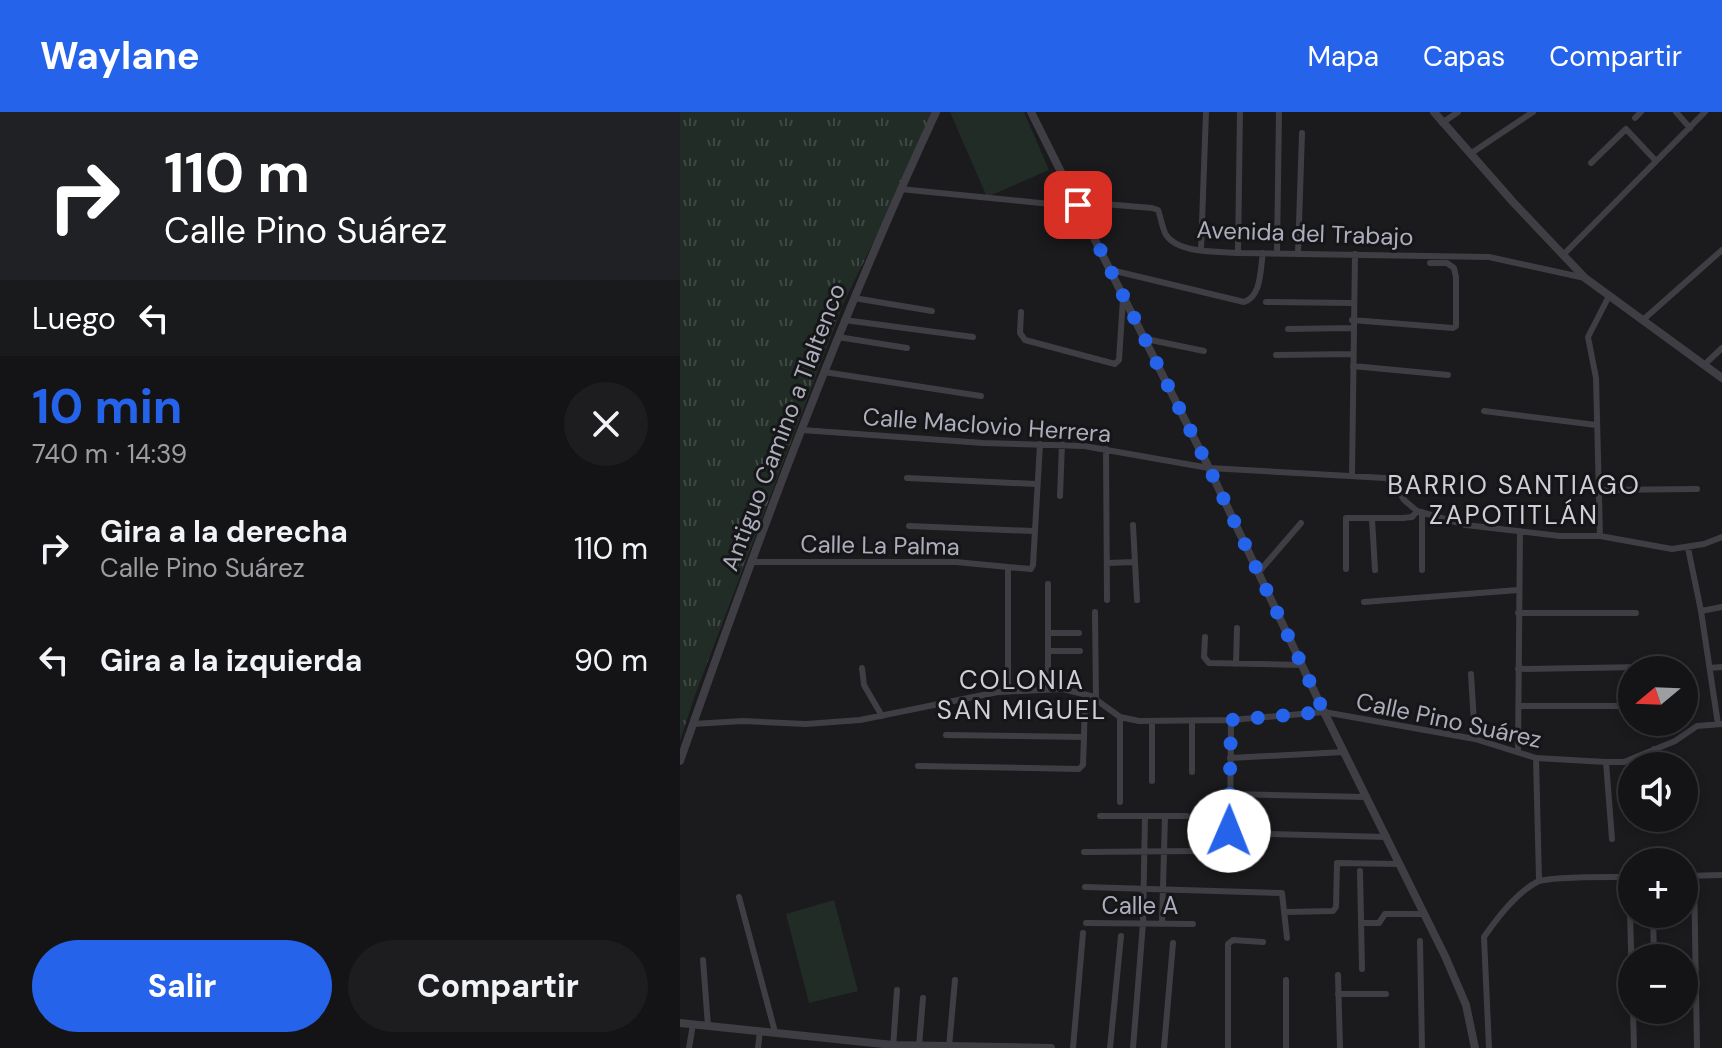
<!DOCTYPE html>
<html lang="es">
<head>
<meta charset="utf-8">
<style>
  :root { --surface:#141416; --page:#1d1d1f; --text:#f1f3f6; --muted:#9d9ea1; --line:#333335; --accent:#2563eb }
  body { margin:0; font-family:"DM Sans",sans-serif; background:var(--page); color:var(--text); height:100vh; display:flex; flex-direction:column; font-size:30px; white-space:nowrap }
  * { box-sizing:border-box; margin:0 }
  p { font-size:26px; color:var(--muted) }
  .icon { flex:none; width:44px; height:44px; fill:none; stroke:currentColor; stroke-width:2; stroke-linecap:round; stroke-linejoin:round }
  .map { position:relative; flex:1; overflow:hidden }
  .side { display:flex; flex-direction:column; background:var(--surface); width:680px }
  .side>* { flex:none }
  .guide { background:#202124; color:#fff; overflow:hidden }
  .needle { width:52px; rotate:251deg }
  .buttons { position:absolute; left:938px; top:544px; display:grid; gap:16px }
  .buttons a { display:grid; place-items:center; width:80px; height:80px; border-radius:50%; background:var(--surface); box-shadow:0 4px 12px #0003,0 0 0 2px var(--line); font-size:40px }
  .pin { position:absolute; display:grid; place-items:center; width:68px; height:68px; color:#fff; margin:-34px; border-radius:16px; box-shadow:0 4px 12px #0006 }
  .me { position:absolute; width:88px; margin:-44px; rotate:1deg; stroke-linejoin:round; filter:drop-shadow(0 0 6px #0008) }
  .turn { display:flex; align-items:center; gap:28px; height:168px; padding:0 32px; font-size:36px }
  .turn .icon { width:104px; height:104px; stroke-width:2.5 }
  .turn b { display:block; font-size:56px; line-height:68px }
  .then { display:flex; align-items:center; height:76px; padding:0 32px; background:#0003; gap:16px; font-size:30px }
  .round { display:grid; place-items:center; flex:none; width:84px; height:84px; border-radius:42px; background:var(--page) }
  .head { display:flex; align-items:center; justify-content:space-between; height:136px; padding:0 32px }
  h1 { font-size:48px; font-weight:700; line-height:60px; color:var(--accent) }
  .primary-button { display:flex; gap:16px; margin-top:auto; padding:16px 32px }
  .primary-button a { flex:1; height:92px; border-radius:48px; background:var(--accent); color:#fff; font-size:32px; font-weight:700; line-height:92px; text-align:center }
  .primary-button a+a { background:var(--page); color:var(--text) }
  ul { padding:0; list-style:none }
  li { display:flex; align-items:center; gap:24px; height:112px; padding:0 32px }
  li div { flex:1 }
  li b { display:block; font-size:30px }
  li em { font-style:normal }
  header { display:flex; align-items:center; gap:48px; box-sizing:border-box; height:112px; padding:0 40px; background:var(--accent); color:#fff }
  header strong { font-size:38px }
  nav { display:flex; gap:44px; margin-inline-start:auto; font-size:28px }
  main { display:flex; flex:1; min-height:0 }
  .map>svg:first-child { display:block }
  .grass { fill:url(#grass-tufts) }
  .garden { fill:#222c26 }
  .lines { fill:none; stroke-linecap:round; stroke-linejoin:round }
  .minor { stroke:#3e3e44; stroke-width:6 }
  .tertiary { stroke:#3e3e44; stroke-width:8 }
  .route { stroke:#2563eb; stroke-width:14; stroke-dasharray:0 25.2 }
  .labels { text-anchor:middle; dominant-baseline:central; stroke-width:6; stroke-linejoin:round; paint-order:stroke }
  .street-label { font-size:24px; fill:#adaebd; stroke:#161618 }
  .neighbourhood-label { font-size:26px; letter-spacing:2px; fill:#cfcfd8; stroke:#161618 }
</style>
</head>
<body>
<header>
<strong>Waylane</strong>
<nav><a>Mapa</a><a>Capas</a><a>Compartir</a></nav>
</header>
<main>
<section class="side">
<div class="guide">
<div class="turn"><svg class="icon" aria-label="right" viewBox="0 0 24 24"><path d="M7 20v-9h11M14 6l5 5-5 5"/></svg><div><b>110 m</b>Calle Pino Suárez</div></div>
<div class="then">Luego<svg class="icon" aria-label="left" viewBox="0 0 24 24"><path d="M17 20v-9H6M10 6l-5 5 5 5"/></svg></div>
</div>
<div class="head"><div><h1>10 min</h1><p>740 m · 14:39</p></div><a class="round"><svg class="icon" aria-label="close" viewBox="0 0 24 24"><path d="M6 6l12 12M18 6L6 18"/></svg></a></div>
<ul>
<li><svg class="icon" aria-label="right" viewBox="0 0 24 24"><path d="M7 20v-9h11M14 6l5 5-5 5"/></svg><div><b>Gira a la derecha</b><p>Calle Pino Suárez</p></div><em>110 m</em></li>
<li><svg class="icon" aria-label="left" viewBox="0 0 24 24"><path d="M17 20v-9H6M10 6l-5 5 5 5"/></svg><div><b>Gira a la izquierda</b></div><em>90 m</em></li>
</ul>
<div class="primary-button"><a>Salir</a><a>Compartir</a></div>
</section>
<div class="map">
<svg width="1042" height="936" viewBox="0 0 1042 936">
  <defs>
    <pattern id="grass-tufts" width="24" height="20" patternUnits="userSpaceOnUse" patternTransform="scale(2)"><rect width="24" height="20" fill="#222c26"/><path d="M3 7l-1-3M5 7V3M7 7l1-3M15 17l-1-3M17 17v-4M19 17l1-3" fill="none" stroke="#3f4844"/></pattern>
  </defs>
  <rect width="100%" height="100%" fill="#1b1b1d"/>
  <path class="grass" d="M0,0H257L164,190L14,586L0,629Z"/>
  <path class="garden" d="M270,0H344L369,58L307,85Z
    M154,788L178,879L129,891L106,802Z"/>
  <g class="lines">
    <path class="minor" d="M996,0L1010,16
      M955,6L961,0
      M762,11L778,0
      M790,42L853,0
      M911,51L946,17L976,49
      M220,77L390,94L412,91L472,96L478,98C481,106 482,115 486,123C499,142 537,139 558,141L809,145L905,166
      M521,138L526,0
      M558,141L560,0
      M597,141L599,0
      M618,141L622,21
      M883,143L1025,0
      M431,158L564,190C582,184 580,157 583,141
      M174,186L252,199
      M586,190L673,191
      M341,200L340,221L345,228L435,252L439,248L443,186
      M964,207L1042,138
      M164,208L293,225
      M672,208L773,216L776,214V165L774,156L767,151H750
      M608,217L673,216
      M158,225L227,236
      M466,227L524,239
      M596,243L673,242
      M1024,253L1042,236
      M673,254L768,263
      M144,260L301,284
      M804,299L916,313
      M122,318L303,331L404,334L529,356L705,366L714,370L724,388L737,399L786,413L880,424H920L992,437L1024,432L1042,425
      M426,337L427,488
      M672,363L675,142
      M227,366L356,372
      M918,378L1017,377
      M380,384L382,332
      M742,400V458
      M692,407L695,458
      M453,413L457,488
      M229,414L353,419
      M920,424L916,266L908,225L929,184
      M1008,436L1021,499L1038,612
      M72,450H276L328,455
      M427,451L455,450
      M666,457V406H723L732,405L737,399
      M578,461L621,411
      M368,472V577
      M684,490L838,478
      M1021,499L1042,495
      M415,500L416,588
      M838,501H956
      M369,521H399
      M525,525L524,545L529,551L622,553
      M368,539H400
      M556,552L557,516
      M182,556L184,573L202,604
      M1030,556L1042,555
      M838,557L963,555
      M791,562L795,627
      M328,579V455L351,457L353,453L360,332
      M839,594H952
      M440,605V690
      M551,608L550,721L707,725
      M13,612L63,609L126,612L180,608L318,580L383,577L411,584L440,605L459,609L551,608L644,600L795,627L856,646L926,650H944L995,629L1017,614L1042,612
      M266,623L404,625L405,583
      M974,637L976,654
      M838,640L840,419
      M550,646L664,640
      M856,646L859,768
      M926,650L932,727
      M238,654L399,657L403,653L404,625
      M512,660V609
      M472,669V611
      M550,682L687,685
      M420,704H507
      M980,706L981,712
      M404,740L518,739
      M680,759L682,857
      M1004,764L1042,763
      M1014,764L1017,936
      M949,765L952,873
      M405,775L602,781L607,826
      M59,785L95,920
      M606,800L653,799L656,795L657,751L720,752
      M973,802L974,846
      M406,811L513,812
      M482,811L485,704
      M682,811H699L705,802H744
      M740,829L742,936
      M23,848L28,914
      M658,863L660,936
      M606,868V936
      M658,882H706
      M953,898L954,936
      M975,898V901
      M239,934L243,886
      M269,935L275,868
      M9,936L13,912
      M78,936L80,919
      M213,936L217,878
      M393,936L403,821
      M430,936L441,824
      M453,936L463,811L465,704
      M484,936L493,831
      M548,936V832L553,828L583,830
      M809,936L804,825C817,806 836,781 857,770C869,764 934,765 952,765"/>
    <path class="tertiary" d="M351,0L529,356L644,600L765,844L786,893L795,936
      M754,0L833,90L905,166L1042,266
      M0,649C77,429 158,211 256,0
      M0,911L213,933L371,936"/>
  </g>
  <g class="lines">
    <path class="route" d="M398,93L529,356L644,600L551,608L549,719"/>
  </g>
  <g class="labels">
    <g class="street-label">
      <text transform="translate(625 121) rotate(2)">Avenida del Trabajo</text>
      <text transform="translate(307 313) rotate(4)">Calle Maclovio Herrera</text>
      <text transform="translate(103 315) rotate(-69)">Antiguo Camino a Tlaltenco</text>
      <text transform="translate(200 433) rotate(1)">Calle La Palma</text>
      <text transform="translate(769 608) rotate(12)">Calle Pino Suárez</text>
      <text x="460" y="793">Calle A</text>
    </g>
    <g class="neighbourhood-label">
      <text x="834" y="373">BARRIO SANTIAGO<tspan x="834" dy="30">ZAPOTITLÁN</tspan></text>
      <text x="342" y="568">COLONIA<tspan x="342" dy="30">SAN MIGUEL</tspan></text>
    </g>
  </g>
</svg>
<div class="buttons">
<a><svg class="needle" viewBox="-14 -14 28 28"><path d="M0-13l5 13h-10z" fill="#e53935"/><path d="M0 13l5-13h-10z" fill="#9d9ea1"/></svg></a>
<a><svg class="icon" aria-label="sound" viewBox="0 0 24 24"><path d="M4 9h4l5-4v14l-5-4H4zM17 9q2 3 0 6"/></svg></a>
<a>+</a>
<a>−</a>
</div>
<div class="pin" style="left:398px;top:93px;background:#d93025"><svg class="icon" aria-label="arrive" viewBox="0 0 24 24"><path d="M6 21V4h12l-3 4 3 4H6"/></svg></div>
<svg class="me" style="left:549px;top:719px" viewBox="-20 -20 40 40"><circle r="19" fill="#fff"/><path d="M0-13L10 11 0 6-10 11z" fill="#2563eb"/></svg>
</div>
</main>
</body>
</html>
